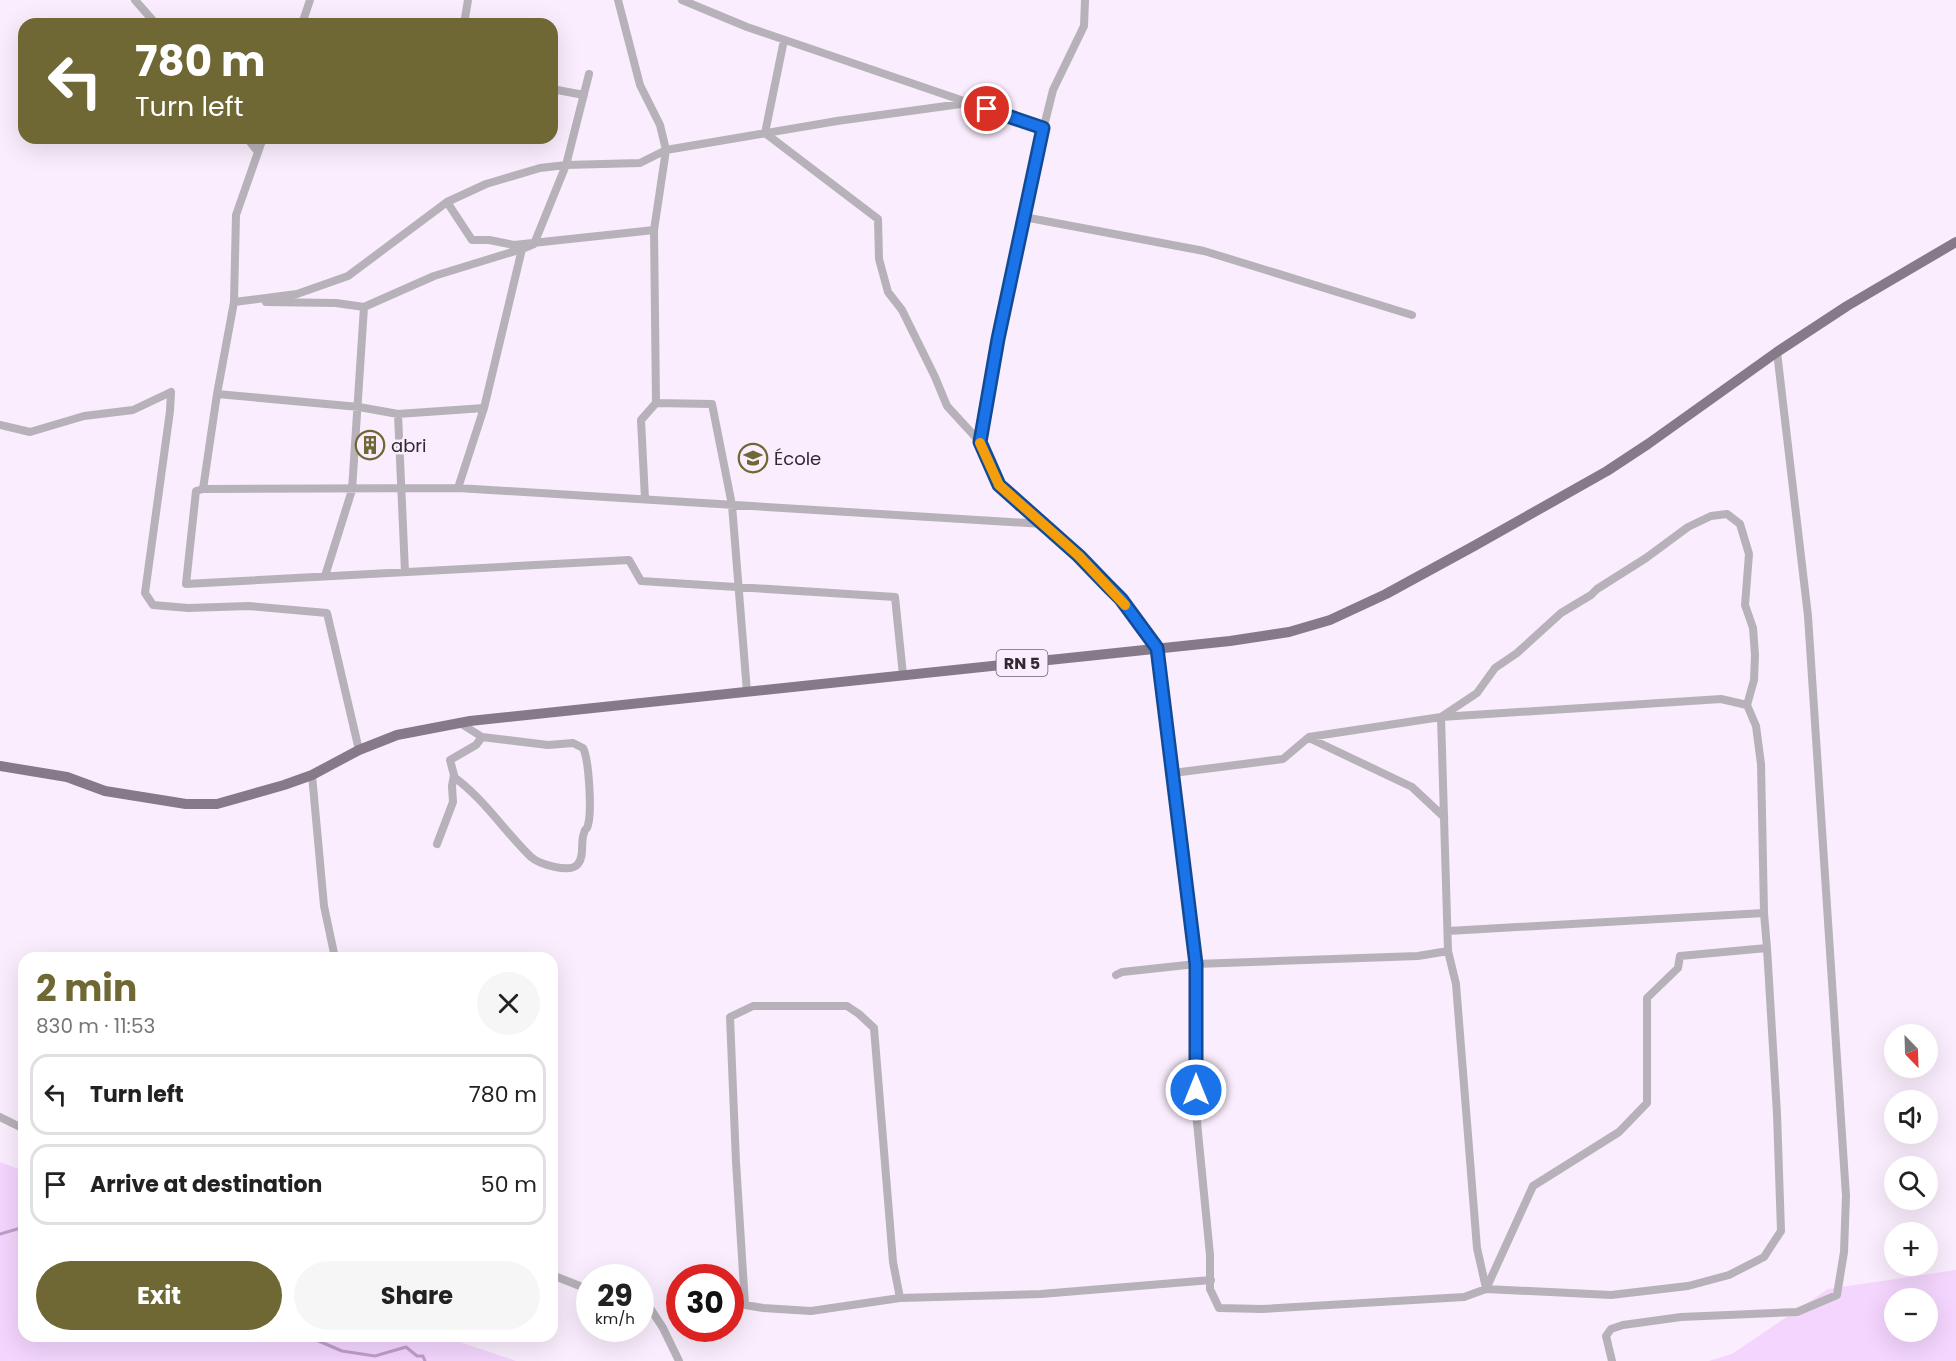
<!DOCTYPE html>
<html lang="en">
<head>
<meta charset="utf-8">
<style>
  :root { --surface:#fff; --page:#f6f6f6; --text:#222; --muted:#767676; --line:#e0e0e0; --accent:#6f6834 }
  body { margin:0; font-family:Poppins,sans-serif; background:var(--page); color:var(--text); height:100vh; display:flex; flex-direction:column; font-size:22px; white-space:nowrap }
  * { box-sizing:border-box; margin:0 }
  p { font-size:20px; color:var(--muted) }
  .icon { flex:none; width:33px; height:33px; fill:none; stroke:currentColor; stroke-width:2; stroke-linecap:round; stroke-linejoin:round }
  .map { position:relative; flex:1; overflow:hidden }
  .side { position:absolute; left:18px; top:952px; width:540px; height:390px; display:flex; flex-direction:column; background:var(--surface); border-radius:18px; box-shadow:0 6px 24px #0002 }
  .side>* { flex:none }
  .top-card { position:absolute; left:18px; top:18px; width:540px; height:126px; border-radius:18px; box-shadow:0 6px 24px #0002; background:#6f6834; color:#fff; overflow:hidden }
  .needle { width:39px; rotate:157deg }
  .tools { position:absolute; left:1884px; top:1024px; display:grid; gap:12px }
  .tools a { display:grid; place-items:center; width:54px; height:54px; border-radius:50%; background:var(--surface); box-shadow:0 6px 24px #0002; font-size:30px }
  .speed { position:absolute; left:576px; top:1264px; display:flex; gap:12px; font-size:30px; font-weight:700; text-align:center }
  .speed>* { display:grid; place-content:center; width:78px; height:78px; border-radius:50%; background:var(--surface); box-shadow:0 6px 24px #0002; line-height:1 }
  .speed small { font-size:15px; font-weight:400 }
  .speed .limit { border:9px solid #d22; background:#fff; color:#111 }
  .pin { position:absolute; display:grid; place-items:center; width:51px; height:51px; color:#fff; margin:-26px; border:3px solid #fff; border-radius:50%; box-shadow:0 2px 6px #0007 }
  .me { position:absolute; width:66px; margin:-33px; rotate:0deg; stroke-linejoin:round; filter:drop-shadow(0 0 4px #0008) }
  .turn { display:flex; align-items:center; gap:21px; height:126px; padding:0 18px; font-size:27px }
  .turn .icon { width:78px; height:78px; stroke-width:2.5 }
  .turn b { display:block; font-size:42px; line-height:51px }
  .round { display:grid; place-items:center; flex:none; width:63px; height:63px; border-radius:32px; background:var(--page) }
  .overview { display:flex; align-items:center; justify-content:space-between; height:102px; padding:0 18px }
  h1 { font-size:36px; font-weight:700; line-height:45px; color:var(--accent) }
  .cta { display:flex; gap:12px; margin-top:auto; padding:12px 18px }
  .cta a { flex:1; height:69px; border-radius:36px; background:var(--accent); color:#fff; font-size:24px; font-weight:700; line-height:69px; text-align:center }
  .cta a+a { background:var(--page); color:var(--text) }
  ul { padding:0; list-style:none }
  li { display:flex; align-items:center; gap:18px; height:81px; margin:0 12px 9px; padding:0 6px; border:3px solid var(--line); border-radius:18px }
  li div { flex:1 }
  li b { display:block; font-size:22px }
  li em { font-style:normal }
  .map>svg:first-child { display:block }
  .green { fill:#f4d5fd; fill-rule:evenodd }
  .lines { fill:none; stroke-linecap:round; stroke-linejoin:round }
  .stream { stroke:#c19dcb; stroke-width:3 }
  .minor { stroke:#b7b1b9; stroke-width:8 }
  .major { stroke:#867a89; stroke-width:10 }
  .route-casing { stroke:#114b97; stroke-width:15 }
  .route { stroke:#1a73e8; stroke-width:10 }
  .slow { stroke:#f59e0b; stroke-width:10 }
  .labels { text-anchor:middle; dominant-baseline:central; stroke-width:5; stroke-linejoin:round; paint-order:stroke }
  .shield { fill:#faedfd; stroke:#6c646e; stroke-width:1.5 }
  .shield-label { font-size:16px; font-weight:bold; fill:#2f2930 }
  .poi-label { font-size:18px; fill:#2f2930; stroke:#faedfd; text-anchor:start }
</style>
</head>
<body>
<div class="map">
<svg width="1956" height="1361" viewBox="0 0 1956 1361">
  <rect width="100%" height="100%" fill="#faedfd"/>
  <path class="green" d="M0,1162L24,1171V1336L445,1337L516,1361H0Z
    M1956,1270V1361H1709L1732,1354L1828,1289ZM1894,1299H1928V1332H1894Z"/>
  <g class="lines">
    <path class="stream" d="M0,1234L24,1227
      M307,1336L342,1351L375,1356L406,1347L417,1356H423L425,1361"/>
    <path class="minor" d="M135,0L156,24
      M618,0L640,85L660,125L666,150L654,230L656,403L641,420L645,499
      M682,0L747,27L1043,128
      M1085,0L1084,26L1053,90L1033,170L998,339L980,442L999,485L1079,556L1121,599L1157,648L1196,964V1112L1210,1255V1289L1219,1308L1262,1309L1464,1297L1486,1289L1611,1295L1688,1286L1729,1275L1764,1257L1781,1231L1777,1114L1767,948
      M302,24L310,0
      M464,24L468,0
      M784,40L765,133L878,219L879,259L888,292L902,310L935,377L947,406L980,442
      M552,89L584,95
      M247,138L258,152
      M263,138L236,215L234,302L217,394L203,489L196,491L186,584L629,560L641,581L895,597L903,675
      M447,202L472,240H489L514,245L654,230
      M1024,217L1204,251L1412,315
      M234,302L297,294L348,276L447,202L486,184L540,168L566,165L640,163L666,150L837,121L968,103
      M266,302L336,303L364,307L434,276L522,249
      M217,394L359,407L398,414L484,408
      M656,403L712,404L732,505L747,692
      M398,414L405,572
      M0,425L30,432L84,416L133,410L171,392L170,411L145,593L153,605L188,608L249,606L327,613L359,750
      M458,488L484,408L522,249L534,244L566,165L589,74
      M203,489L458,488L1043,524
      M325,576L352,490L364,307
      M1441,717L1721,699L1747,705L1756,726L1761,764L1764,913L1767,948L1680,956L1678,968L1647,998V1103L1619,1132L1533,1186L1486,1289
      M1441,717L1477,693L1495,668L1517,653L1561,613L1591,595L1597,589L1646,558L1688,527L1711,516L1727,514L1740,524L1749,554L1745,605L1753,628L1755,655L1754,680L1747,705
      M1309,738L1412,787L1444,817
      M1173,773L1283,759L1309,737L1441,717L1448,951L1456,984L1477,1248L1486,1288
      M312,775L324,906L335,958
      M454,777C484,799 505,832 531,857C539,864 570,874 578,864C585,855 580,843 584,833C586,825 586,833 588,825C592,812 589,759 583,748L573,743L548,745L482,737
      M437,844L453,802L452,786L454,775L450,760L476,745L482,737L460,723
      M1448,931L1764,913
      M1116,975L1122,972L1196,964L1418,956L1448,951
      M0,1117L24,1129
      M552,1275L590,1290
      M900,1298L811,1311L763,1308L745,1305L736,1162L730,1017L753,1006H847L859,1014L874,1028L893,1262L900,1298L1041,1294L1211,1280
      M640,1308H650L663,1328L679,1361
      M1612,1361L1606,1336L1611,1329L1623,1325L1681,1317L1797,1312L1837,1295L1844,1252L1846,1196L1808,616L1777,352"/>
    <path class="major" d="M0,766L67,777L105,791L186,804H217L284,785L312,775L359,750L397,735L470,721L1230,641L1289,632L1330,620L1386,594L1474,546L1607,471L1648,444L1777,352L1847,306L1956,242"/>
  </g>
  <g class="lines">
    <g class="route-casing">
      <path id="route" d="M987,109L1043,128L998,339L980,442L999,485L1079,556L1107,585L1121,599L1157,648L1196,964V1090"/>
    </g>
    <use href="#route" class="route"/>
    <path class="slow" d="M980,443L999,485L1079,556L1125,605"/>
  </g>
  <defs>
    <g id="building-ring" transform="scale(1.5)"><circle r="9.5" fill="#faedfd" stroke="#6f6834" stroke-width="1.5"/><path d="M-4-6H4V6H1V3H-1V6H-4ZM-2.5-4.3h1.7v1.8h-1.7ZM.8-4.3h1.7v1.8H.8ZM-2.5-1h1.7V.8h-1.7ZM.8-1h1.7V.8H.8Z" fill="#6f6834"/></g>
    <g id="school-ring" transform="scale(1.5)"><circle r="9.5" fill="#faedfd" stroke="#6f6834" stroke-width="1.5"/><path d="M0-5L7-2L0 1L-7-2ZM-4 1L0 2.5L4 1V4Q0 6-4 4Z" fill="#6f6834"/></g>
  </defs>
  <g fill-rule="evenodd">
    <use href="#building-ring" x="370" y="445"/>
    <use href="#school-ring" x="753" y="458"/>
  </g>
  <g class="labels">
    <rect class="shield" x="996.5" y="650" width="51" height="26" rx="4.5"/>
    <g class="shield-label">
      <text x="1022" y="663">RN 5</text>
    </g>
    <g class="poi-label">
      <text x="391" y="445">abri</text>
      <text x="774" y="458">École</text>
    </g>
  </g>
</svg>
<div class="tools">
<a><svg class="needle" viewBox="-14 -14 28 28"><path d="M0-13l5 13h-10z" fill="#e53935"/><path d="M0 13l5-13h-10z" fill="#767676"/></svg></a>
<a><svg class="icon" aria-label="sound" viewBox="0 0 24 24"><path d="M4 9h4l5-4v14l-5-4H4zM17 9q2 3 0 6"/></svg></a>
<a><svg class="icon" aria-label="search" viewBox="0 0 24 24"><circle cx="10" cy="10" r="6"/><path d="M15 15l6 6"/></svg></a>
<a>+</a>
<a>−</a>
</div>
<div class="speed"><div>29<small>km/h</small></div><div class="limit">30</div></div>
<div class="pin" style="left:987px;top:109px;background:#d93025"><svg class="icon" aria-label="arrive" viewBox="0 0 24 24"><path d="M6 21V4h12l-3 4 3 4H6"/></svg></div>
<svg class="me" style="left:1196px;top:1090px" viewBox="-20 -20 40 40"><circle r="17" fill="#1a73e8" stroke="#fff" stroke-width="3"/><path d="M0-11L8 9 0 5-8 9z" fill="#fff"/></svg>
<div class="top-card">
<div class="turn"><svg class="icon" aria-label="left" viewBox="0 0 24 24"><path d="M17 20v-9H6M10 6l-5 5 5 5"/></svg><div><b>780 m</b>Turn left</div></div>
</div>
<section class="side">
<div class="overview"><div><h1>2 min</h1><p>830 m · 11:53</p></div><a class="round"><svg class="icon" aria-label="close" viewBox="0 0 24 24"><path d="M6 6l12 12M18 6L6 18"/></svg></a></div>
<ul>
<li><svg class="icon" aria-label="left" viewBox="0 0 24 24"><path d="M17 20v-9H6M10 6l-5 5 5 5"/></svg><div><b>Turn left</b></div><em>780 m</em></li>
<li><svg class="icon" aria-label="arrive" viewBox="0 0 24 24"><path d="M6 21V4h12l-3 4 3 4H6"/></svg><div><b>Arrive at destination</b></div><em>50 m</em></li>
</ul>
<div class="cta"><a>Exit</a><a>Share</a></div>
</section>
</div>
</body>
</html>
